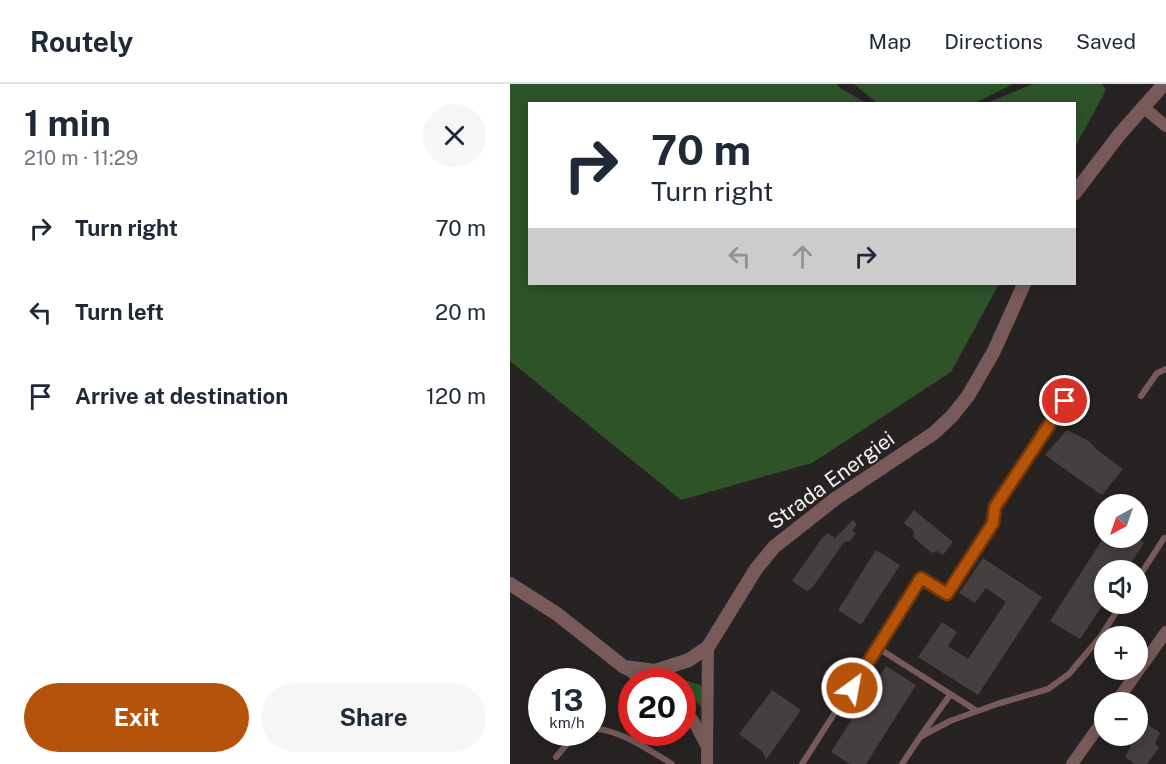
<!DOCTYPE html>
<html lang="en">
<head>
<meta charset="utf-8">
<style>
  :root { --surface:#fff; --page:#f6f6f7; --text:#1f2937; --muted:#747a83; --line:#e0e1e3; --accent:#b45309 }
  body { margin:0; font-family:"Public Sans",sans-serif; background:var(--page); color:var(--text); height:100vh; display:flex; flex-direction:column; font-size:22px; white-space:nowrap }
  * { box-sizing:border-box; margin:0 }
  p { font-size:20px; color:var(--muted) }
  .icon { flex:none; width:33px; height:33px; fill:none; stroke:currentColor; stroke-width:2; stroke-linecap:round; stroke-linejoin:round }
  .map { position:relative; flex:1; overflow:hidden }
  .side { display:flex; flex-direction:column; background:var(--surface); width:510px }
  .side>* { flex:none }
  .hud { position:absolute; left:18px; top:18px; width:548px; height:183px; border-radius:0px; box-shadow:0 3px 15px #0003; background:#fff; color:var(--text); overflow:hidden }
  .needle { width:39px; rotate:220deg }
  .controls { position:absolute; left:584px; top:410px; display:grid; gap:12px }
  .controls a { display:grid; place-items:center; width:54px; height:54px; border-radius:50%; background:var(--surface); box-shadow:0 3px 15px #0003; font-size:30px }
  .speed { position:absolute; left:18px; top:584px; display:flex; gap:12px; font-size:30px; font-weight:700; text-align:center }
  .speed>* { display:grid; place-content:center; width:78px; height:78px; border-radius:50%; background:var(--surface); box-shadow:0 3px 15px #0003; line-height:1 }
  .speed small { font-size:15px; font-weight:400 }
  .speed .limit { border:9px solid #d22; background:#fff; color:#111 }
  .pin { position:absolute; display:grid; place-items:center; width:51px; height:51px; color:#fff; margin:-26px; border:3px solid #fff; border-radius:50%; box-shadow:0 2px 6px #0007 }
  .me { position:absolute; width:66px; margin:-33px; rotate:32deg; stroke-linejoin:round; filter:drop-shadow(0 0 4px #0008) }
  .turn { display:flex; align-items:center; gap:21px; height:126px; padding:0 24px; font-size:27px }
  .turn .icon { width:78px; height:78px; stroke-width:2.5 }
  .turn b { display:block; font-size:42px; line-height:51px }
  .lanes { display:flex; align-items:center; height:57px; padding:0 24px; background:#0003; justify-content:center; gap:30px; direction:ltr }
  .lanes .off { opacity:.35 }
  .round { display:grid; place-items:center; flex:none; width:63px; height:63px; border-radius:32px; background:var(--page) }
  .head { display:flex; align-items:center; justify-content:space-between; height:102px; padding:0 24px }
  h1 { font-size:36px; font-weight:700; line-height:45px }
  .button { display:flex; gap:12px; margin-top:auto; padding:12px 24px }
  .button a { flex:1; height:69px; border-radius:36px; background:var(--accent); color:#fff; font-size:24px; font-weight:700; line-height:69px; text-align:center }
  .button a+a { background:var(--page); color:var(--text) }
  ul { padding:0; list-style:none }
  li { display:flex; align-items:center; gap:18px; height:84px; padding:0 24px }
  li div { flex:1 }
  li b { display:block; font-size:22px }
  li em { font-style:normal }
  header { display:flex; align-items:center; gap:36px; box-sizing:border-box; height:84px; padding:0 30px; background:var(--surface); border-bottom:2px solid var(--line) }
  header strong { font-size:28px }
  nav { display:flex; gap:33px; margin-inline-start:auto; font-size:21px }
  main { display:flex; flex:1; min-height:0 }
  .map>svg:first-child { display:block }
  .green { fill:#2e5329 }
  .building { fill:#453f3f }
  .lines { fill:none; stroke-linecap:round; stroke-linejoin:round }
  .service { stroke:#775a59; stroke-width:6 }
  .minor { stroke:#775a59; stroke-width:12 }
  .tertiary { stroke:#775a59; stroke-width:14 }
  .route-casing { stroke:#753606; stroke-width:15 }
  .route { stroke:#b45309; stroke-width:10 }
  .labels { text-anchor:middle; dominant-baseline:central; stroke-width:4.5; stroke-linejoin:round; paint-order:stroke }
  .street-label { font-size:21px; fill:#f4f1f0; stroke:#282323 }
</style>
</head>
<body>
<header>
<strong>Routely</strong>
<nav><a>Map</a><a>Directions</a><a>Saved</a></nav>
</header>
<main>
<section class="side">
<div class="head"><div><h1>1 min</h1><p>210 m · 11:29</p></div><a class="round"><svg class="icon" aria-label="close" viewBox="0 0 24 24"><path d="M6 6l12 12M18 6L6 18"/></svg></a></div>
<ul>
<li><svg class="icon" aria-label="right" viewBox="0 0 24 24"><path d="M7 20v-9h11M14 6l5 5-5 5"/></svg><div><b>Turn right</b></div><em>70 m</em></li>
<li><svg class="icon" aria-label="left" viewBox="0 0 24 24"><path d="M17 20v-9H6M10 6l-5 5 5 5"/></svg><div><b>Turn left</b></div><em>20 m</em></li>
<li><svg class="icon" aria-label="arrive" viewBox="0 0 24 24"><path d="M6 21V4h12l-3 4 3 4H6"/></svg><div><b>Arrive at destination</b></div><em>120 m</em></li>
</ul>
<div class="button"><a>Exit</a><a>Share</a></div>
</section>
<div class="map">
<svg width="656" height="680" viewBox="0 0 656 680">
  <rect width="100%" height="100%" fill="#282323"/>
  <path class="green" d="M0,0H327L330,4L356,19L20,20V200H489L441,288L302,379L171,416L0,277Z
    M344,0H503L465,19H367Z
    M523,0H592L596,6L564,65V20L477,19Z
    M175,596L190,601L198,613L195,626L186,618L173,611L172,597Z"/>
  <path class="building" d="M557,346L579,357L587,366L613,385L593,410H590L535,371Z
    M404,426L443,458L433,471L427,467L422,469L403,453L404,447L394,439Z
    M343,436L347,440L342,447L346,449L340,457L334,458L302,504L297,507L282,497L312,454L318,449L325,454Z
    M594,453H626L634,459L616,486H594V519L570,555L540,537Z
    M366,466L390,481L351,541L328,526Z
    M473,474L532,513L468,611L408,573L432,538L447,548L438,562L458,575L496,518L476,504L465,519L449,509Z
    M376,582L406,601L356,680H340L321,668Z
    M262,606L291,626L256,676L252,667L229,650Z
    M633,637L650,649L645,659L649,664L637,680H625L615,673L621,661L620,651H627V643Z"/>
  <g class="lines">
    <path class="service" d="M631,312L647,289L656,285
      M627,496L654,454
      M368,564L467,627
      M82,645C106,643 142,668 162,680
      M412,650L440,611
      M46,673L64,652L73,648
      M292,680L411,494L437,510L483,439L485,423L555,317
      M392,680L410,653L440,637L487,620L538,605L559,590L591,552L612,519"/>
    <path class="minor" d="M633,23L656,42
      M114,583L135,597
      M606,618L656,548
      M172,624L184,638L196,661
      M197,680L198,563
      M562,680L594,635"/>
    <path class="tertiary" d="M564,110L609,51L654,0
      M0,500L47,530L114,583L145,587L179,576L198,563L246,485L264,463L325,415L424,349L442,332L458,312L484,267L514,200"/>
  </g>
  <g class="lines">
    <g class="route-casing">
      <path id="route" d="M342,604L411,494L437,510L483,439L485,423L555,317"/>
    </g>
    <use href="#route" class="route"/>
  </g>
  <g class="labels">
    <g class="street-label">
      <text transform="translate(321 396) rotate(-36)">Strada Energiei</text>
    </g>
  </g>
</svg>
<div class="controls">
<a><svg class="needle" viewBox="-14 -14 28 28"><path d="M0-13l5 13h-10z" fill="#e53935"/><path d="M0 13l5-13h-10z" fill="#747a83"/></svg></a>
<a><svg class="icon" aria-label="sound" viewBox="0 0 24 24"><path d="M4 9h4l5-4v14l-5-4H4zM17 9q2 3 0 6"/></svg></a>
<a>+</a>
<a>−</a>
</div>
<div class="speed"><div>13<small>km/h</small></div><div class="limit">20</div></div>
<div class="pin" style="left:555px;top:317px;background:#d93025"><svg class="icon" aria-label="arrive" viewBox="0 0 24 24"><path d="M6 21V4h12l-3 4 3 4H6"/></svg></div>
<svg class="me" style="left:342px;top:604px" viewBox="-20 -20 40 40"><circle r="17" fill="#b45309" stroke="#fff" stroke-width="3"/><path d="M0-11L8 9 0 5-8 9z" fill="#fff"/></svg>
<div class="hud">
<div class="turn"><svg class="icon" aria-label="right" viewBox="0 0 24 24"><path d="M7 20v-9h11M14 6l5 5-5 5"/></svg><div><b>70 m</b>Turn right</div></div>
<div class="lanes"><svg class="icon off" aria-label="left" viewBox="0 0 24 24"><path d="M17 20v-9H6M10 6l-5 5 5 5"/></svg><svg class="icon off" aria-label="ahead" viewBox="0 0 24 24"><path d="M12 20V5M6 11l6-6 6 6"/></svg><svg class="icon" aria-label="right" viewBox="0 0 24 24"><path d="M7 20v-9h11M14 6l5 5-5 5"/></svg></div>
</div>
</div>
</main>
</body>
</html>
